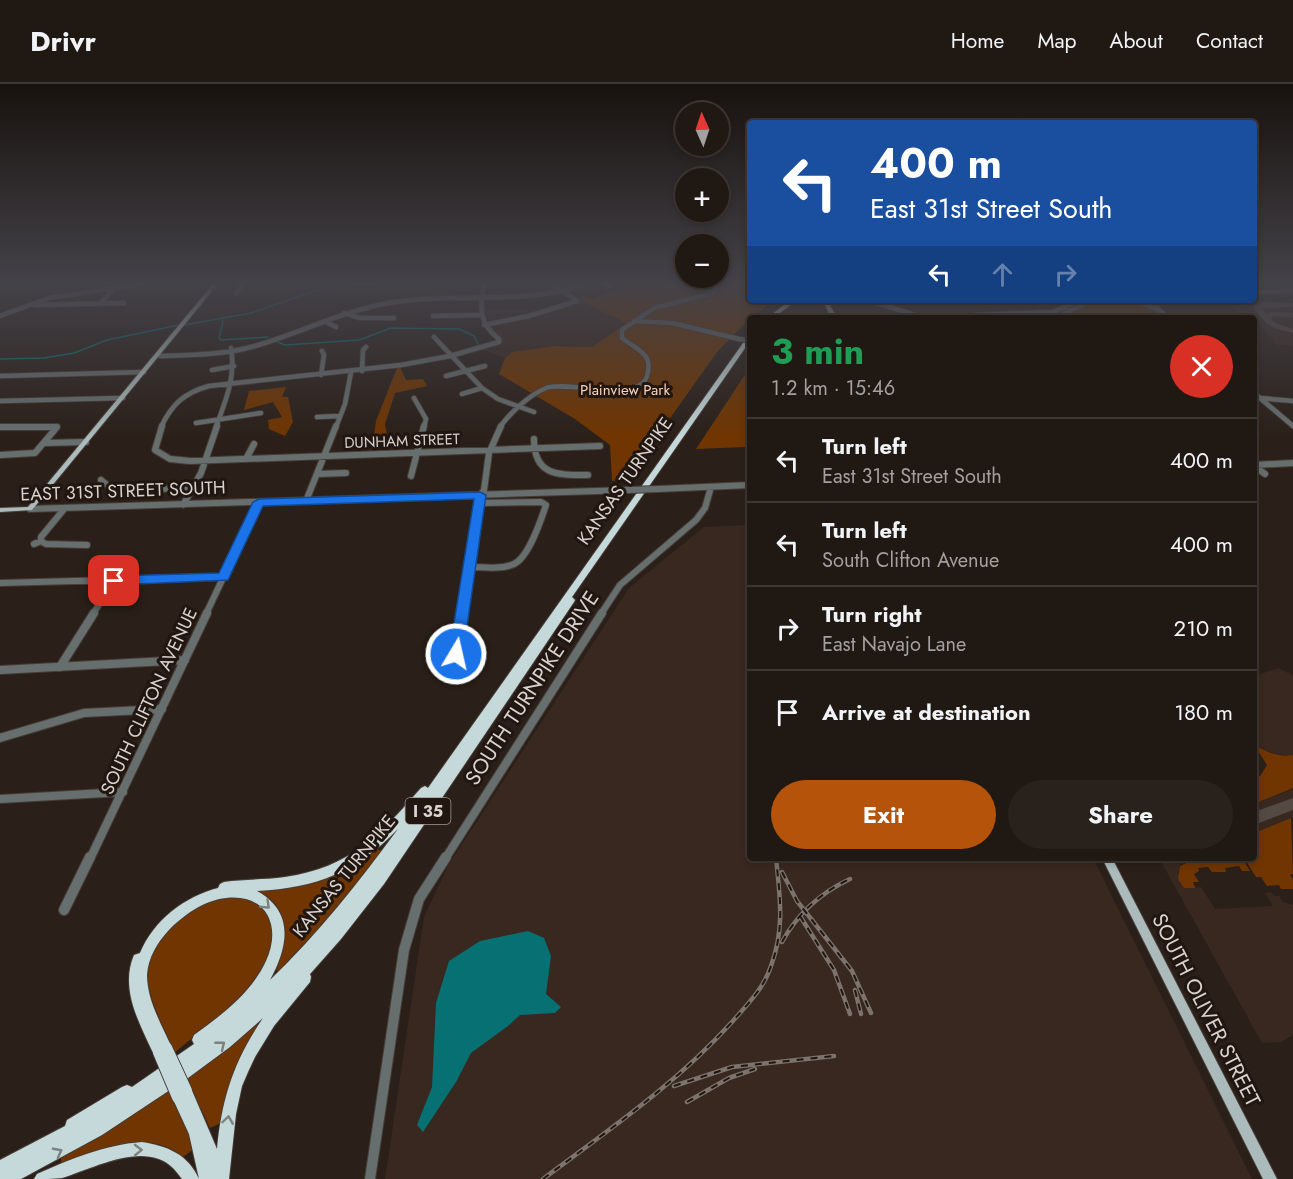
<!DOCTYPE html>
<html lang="en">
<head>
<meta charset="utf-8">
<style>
  :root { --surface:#201813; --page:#28211c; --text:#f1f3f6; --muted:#a2a0a0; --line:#3d3733; --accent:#b45309 }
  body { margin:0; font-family:Jost,sans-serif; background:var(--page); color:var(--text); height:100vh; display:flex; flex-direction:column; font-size:22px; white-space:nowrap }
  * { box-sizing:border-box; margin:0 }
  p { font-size:20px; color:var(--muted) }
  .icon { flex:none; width:33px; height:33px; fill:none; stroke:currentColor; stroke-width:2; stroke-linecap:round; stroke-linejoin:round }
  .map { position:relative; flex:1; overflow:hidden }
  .panel { position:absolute; left:747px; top:231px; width:510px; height:546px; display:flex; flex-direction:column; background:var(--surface); border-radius:6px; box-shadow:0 3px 9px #0003,0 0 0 2px var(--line) }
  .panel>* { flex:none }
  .top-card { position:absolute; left:747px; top:36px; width:510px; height:183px; border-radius:6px; box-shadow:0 3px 9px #0003,0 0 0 2px var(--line); background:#1a4fa0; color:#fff; overflow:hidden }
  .needle { width:39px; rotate:357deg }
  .buttons { position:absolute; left:675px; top:18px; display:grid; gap:12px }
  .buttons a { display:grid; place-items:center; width:54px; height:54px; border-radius:50%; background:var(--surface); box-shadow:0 3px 9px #0003,0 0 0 2px var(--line); font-size:30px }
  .pin { position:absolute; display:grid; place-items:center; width:51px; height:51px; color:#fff; margin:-26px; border-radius:12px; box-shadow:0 3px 9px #0006 }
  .me { position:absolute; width:66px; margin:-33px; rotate:9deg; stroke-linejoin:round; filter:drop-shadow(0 0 4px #0008) }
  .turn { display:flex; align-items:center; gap:21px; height:126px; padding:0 24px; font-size:27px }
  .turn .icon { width:78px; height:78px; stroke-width:2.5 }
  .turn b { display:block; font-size:42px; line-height:51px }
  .lanes { display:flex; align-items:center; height:57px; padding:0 24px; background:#0003; justify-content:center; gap:30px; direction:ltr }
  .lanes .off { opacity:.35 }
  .round { display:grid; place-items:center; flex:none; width:63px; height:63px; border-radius:32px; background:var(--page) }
  .overview { display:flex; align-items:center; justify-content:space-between; height:102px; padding:0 24px }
  h1 { font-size:36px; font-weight:700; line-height:45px; color:#1e9e55 }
  .cta { display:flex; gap:12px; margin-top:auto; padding:12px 24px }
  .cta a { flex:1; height:69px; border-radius:36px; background:var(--accent); color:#fff; font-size:24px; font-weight:700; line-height:69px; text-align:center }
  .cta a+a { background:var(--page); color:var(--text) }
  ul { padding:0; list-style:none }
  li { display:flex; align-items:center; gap:18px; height:84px; padding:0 24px; border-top:2px solid var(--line) }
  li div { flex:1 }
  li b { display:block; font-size:22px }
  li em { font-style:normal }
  header { display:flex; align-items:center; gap:36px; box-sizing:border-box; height:84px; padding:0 30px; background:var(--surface); border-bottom:2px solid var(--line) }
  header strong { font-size:28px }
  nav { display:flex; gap:33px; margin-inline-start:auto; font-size:21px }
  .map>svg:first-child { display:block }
  .built { fill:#39281f }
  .green { fill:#703500 }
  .water { fill:#067073 }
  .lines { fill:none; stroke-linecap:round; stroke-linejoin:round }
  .stream { stroke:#067073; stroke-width:1.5 }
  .taxiway { fill:#544a43; fill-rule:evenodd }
  .minor-far3-casing { stroke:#473c36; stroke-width:6 }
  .minor-far2-casing { stroke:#473c36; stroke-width:8 }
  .minor-far1-casing { stroke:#473c36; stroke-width:10 }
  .minor-casing { stroke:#473c36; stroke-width:12 }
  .major-casing { stroke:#473c36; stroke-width:2 }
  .highway-casing { stroke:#473c36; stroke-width:2 }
  .minor-far3 { stroke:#666e6e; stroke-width:4.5 }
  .minor-far2 { stroke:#666e6e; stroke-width:6 }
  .minor-far1 { stroke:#666e6e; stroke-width:8 }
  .minor { stroke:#666e6e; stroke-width:10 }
  .major { fill:#abbbbb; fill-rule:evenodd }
  .highway { fill:#c6d9da; fill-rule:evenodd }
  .rail-casing { stroke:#7c736d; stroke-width:4.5 }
  .rail { stroke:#211710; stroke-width:2; stroke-dasharray:7; stroke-linecap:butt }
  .minor-bridge-far1-casing { stroke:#473c36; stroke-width:6; stroke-linecap:butt }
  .minor-bridge-casing { stroke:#473c36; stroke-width:8; stroke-linecap:butt }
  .highway-bridge-casing { stroke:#473c36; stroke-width:16; stroke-linecap:butt }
  .minor-bridge-far1 { stroke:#666e6e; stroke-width:4.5 }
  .minor-bridge { stroke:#666e6e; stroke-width:6 }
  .highway-bridge { stroke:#c6d9da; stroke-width:14 }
  .oneway { stroke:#7c827f }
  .route { fill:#1a73e8; stroke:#114b97; stroke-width:1.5 }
  .labels { text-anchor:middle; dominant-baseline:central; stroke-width:6; stroke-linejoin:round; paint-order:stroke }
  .far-park-label { font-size:15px; fill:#f8d2bb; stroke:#211710 }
  .far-street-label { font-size:15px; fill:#dad2ce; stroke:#211710 }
  .shield { fill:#211710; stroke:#a29a95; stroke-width:1.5 }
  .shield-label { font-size:16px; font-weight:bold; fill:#dad2ce }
  .street-label { font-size:18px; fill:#dad2ce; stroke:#211710 }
  .near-street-label { font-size:21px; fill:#dad2ce; stroke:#211710 }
</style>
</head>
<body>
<header>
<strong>Drivr</strong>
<nav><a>Home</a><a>Map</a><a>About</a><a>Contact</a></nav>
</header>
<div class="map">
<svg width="1293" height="1095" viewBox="0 0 1293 1095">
  <rect width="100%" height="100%" fill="#2b2019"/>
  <path class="built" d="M582,216L627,238L592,263L554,262L512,268L505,274L480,265L502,256L486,242L482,225H546Z
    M1239,216L1293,219V262L1277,261L1251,230L1238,229L1230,220L1243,221Z
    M750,441V774H1093L1252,1095H385L424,833L449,780L629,504L704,443Z
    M1279,584L1293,592V671L1288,672L1262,666L1254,661V592Z
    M1293,705V733L1254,749V720Z
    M1159,774H1194L1180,781L1178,789L1184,804L1201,803L1215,825L1273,822L1265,809L1271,808L1274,812H1279L1283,818L1293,821V951L1281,958L1262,959Z"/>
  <path class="green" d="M620,200H750V216H775L750,234L717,268L627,395L612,397L610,361L575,335L499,290L505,274L512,268L554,262L592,263L626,239L577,215L586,212L593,215L621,204L617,202Z
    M1131,216L1150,222L1166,234H1079L1073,228L1093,217Z
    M400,283L406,296L423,295L427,302L395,309L385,340L388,356L373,358L376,337L397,284Z
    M750,283V360L745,363L696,365Z
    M286,303L282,313H288L293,338L285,352L269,345L268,336L282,333L273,318L244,326L249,307Z
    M1254,661C1264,667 1281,674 1293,671V704L1254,720V693L1260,692L1267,681Z
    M1291,734L1293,790L1290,791L1293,795V805H1281L1279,801L1267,802L1261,793H1256L1244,774H1254V749Z
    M377,765L382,767L318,846L278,887L273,883C282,855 294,824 259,808L262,804L357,778Z
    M1197,774H1242L1250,787H1242L1239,782L1225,784L1226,788H1212L1208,783L1198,784L1199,787L1194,790L1199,798H1193L1195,804H1184L1178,795L1180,782Z
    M244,812C262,818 270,823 272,843C277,895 210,939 174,969C165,946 151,920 147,896C142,863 183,823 212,815C222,812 234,813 244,812Z
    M256,938L260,943L225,1037L210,1044L186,993Z
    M172,1003L195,1064L183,1073C146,1042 100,1068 61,1082V1073L119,1040Z"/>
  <path class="water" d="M528,847L544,854L551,872L546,910L561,923L555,929L520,931L508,942L471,969L456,998L423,1048L417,1041L432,1003L436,919L449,877L480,857Z"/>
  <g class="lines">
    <path class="stream" d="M221,234L223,238L219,254L221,256L268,253
      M184,241L251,229L327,203L378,200
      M275,257L285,261L359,256L391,244L459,245L474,252L479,262
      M0,275L44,274L74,269L107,256L179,241"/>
    <path class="taxiway" d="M1264,218L1293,219V223L1261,224L1267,230L1271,228L1293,229V233L1273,232L1271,235L1275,239L1293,245V249C1268,243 1269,243 1253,223Z
      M1293,714V726L1254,741V728Z"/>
    <g class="minor-far3-casing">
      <path id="minor-far3" d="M554,200L577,217
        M604,200L611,202
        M1254,208L1293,207
        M236,209L243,200
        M868,216L924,234
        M1134,216L1159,226
        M99,220L116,203
        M35,221L124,219
        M1157,224L1168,234
        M344,229L360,234H394
        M0,232L49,214L142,200
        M433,232L480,231
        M957,234L976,231L1053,228L1081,216
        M1055,234L1092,216
        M325,237L336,243
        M634,237L672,239L739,255
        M484,241L529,232L577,217
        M434,253L482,304L498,315L534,328
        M158,270L160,272C192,271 224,271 255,262C300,249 342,227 389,219C455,208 522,222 587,200
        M212,286L234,282
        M362,287L363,266L366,263
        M321,291L324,271L322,267
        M0,292L144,288
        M446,292L485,282
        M1254,309L1293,342
        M462,310L482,304
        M414,314L426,335L424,343
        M1260,314L1293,317
        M0,317L123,314
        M317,333L340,332
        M196,339L261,329
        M0,343H57
        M161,343C172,320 184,309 209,302L401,281L450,272L499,258V255C478,239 480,224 484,200
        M216,343C226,315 236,294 231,264
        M336,343L345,320L351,288
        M500,343C510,329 529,311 546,304C568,296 639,320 647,292C654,269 637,266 622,254V246L654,224L710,210L715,207L716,200"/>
    </g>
    <g class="minor-far2-casing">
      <path id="minor-far2" d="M162,342L155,366L170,375L190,377L600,362
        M0,343H57L35,369L0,371
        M534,355C534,392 558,391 588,391
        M45,359L86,358
        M246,375L254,360
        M1254,381L1293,379
        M1254,382L1265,390
        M317,390L346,389
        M411,392L424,342
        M101,396L112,405L121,406L193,404
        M658,405L750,401
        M306,417L336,342
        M183,421L201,389L217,342
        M30,425L629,406
        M41,457V453L65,424
        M34,460L41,457L46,460L87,461
        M470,483C483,483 501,486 514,480C529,473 541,436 546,421L541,418L479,419
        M0,499L224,493
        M93,530L114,497
        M206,530L259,418
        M462,530L480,411L484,406L489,369L501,342
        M601,530L620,501L696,436L705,424L711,403"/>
    </g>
    <g class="minor-far1-casing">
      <path id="minor-far1" d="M456,570L462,529
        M60,583L94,529
        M0,586L185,576
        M0,654L84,629L162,625
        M0,715L123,708
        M90,775L207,529
        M445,775L602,529"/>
    </g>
    <g class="minor-casing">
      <path id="minor" d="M64,826L90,773
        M370,1095L404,866L419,815L446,773"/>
    </g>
    <g class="major-casing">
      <path id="major" d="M213,200H218L32,426L0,428V424L28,423Z
        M823,216H827L837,234H831Z
        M1102,774H1112L1277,1095H1263Z"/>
    </g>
    <g class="highway-casing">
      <path id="highway" d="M791,216H797L773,234H767Z
        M750,251V257L572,513L575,516L574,518L384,800L341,855L310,890L311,893L310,898L274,942L255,973L248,988L242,1002L236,1030L229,1095H199L189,1050L172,1013L174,1008L178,1006L180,1002L185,1000L190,1002L217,1065C222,1013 234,977 263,934L230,963L188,994L102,1051L21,1095H0V1076L65,1042L67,1036L122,1003L127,1001L132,1003L194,960L192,956L194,951C222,931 252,908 266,877C282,843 267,809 226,814C205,816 183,831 168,847C157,859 148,874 147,891C147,917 162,941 172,964L170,969L160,975L155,973C141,942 119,906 134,871L140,869C154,836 184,813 218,804L220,800L224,798C244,795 264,796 285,793C351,783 379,752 421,704L425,702L428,704L748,252ZM398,745C359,798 318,850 270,896C288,863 295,828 257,807C317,804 356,788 398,745Z
        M142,1058C167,1062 188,1070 199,1095H182C179,1091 176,1087 173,1084C144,1056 93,1085 62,1094C54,1095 43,1095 34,1095L37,1090C71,1075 104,1061 142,1058Z"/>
    </g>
    <use href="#minor-far3" class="minor-far3"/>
    <use href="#minor-far2" class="minor-far2"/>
    <use href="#minor-far1" class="minor-far1"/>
    <use href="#minor" class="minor"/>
    <use href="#major" class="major"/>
    <use href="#highway" class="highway"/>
    <g class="rail-casing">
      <path id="rail" d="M782,788L797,817L852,887L871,929
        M800,832L834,886L850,930
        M782,858C798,829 820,809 850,795
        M855,906L861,930
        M674,1002L732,983L834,972
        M687,1018L729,994L755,985
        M543,1095C610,1045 676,1000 732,938C747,921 764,904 771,882C785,844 780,813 776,774"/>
    </g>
    <use href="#rail" class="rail"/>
    <g class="minor-bridge-far1-casing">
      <path id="minor-bridge-far1" d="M739,255L750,257"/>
    </g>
    <g class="minor-bridge-casing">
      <path id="minor-bridge" d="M629,406L658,405"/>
    </g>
    <g class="highway-bridge-casing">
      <path id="highway-bridge" d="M165,964L185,1007
        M160,968L179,1013"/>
    </g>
    <use href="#minor-bridge-far1" class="minor-bridge-far1"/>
    <use href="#minor-bridge" class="minor-bridge"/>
    <use href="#highway-bridge" class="highway-bridge"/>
  </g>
  <defs><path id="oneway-chevron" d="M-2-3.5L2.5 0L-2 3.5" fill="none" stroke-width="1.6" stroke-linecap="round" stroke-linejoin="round" transform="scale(1.5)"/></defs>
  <g class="oneway">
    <use href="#oneway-chevron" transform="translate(266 821) rotate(44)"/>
    <use href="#oneway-chevron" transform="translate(221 961) rotate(-39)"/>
    <use href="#oneway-chevron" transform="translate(228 1036) rotate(-82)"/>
    <use href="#oneway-chevron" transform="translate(138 1066) rotate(-1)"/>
    <use href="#oneway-chevron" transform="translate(58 1068) rotate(-28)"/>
  </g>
  <linearGradient id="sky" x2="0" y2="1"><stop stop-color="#18120e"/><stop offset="0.56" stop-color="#444249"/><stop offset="1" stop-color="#444249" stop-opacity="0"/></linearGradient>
  <rect width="1293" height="354" fill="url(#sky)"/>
  <path class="route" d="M480,408L486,411L463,570L456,576L449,570L474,415L263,422L228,496L114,501L107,497L114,492L219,489L253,418L259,415Z"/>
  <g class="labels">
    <g class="far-park-label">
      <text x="625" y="306">Plainview Park</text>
    </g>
    <g class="far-street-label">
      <text transform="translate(402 357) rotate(-2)">DUNHAM STREET</text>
    </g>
    <rect class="shield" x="405.5" y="714" width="45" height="26" rx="4.5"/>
    <g class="shield-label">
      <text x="428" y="727">I 35</text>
    </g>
    <g class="street-label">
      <text transform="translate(625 397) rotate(-55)">KANSAS TURNPIKE</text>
      <text transform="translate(123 407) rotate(-2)">EAST 31ST STREET SOUTH</text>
      <text transform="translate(149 617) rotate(-65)">SOUTH CLIFTON AVENUE</text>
      <text transform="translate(344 792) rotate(-51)">KANSAS TURNPIKE</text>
    </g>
    <g class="near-street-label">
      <text transform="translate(532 604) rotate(-57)">SOUTH TURNPIKE DRIVE</text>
      <text transform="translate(1206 926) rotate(63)">SOUTH OLIVER STREET</text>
    </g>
  </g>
</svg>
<div class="buttons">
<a><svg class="needle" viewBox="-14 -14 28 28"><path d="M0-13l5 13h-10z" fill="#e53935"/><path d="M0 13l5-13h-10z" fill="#a2a0a0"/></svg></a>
<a>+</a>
<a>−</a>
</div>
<div class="pin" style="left:114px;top:497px;background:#d93025"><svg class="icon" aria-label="arrive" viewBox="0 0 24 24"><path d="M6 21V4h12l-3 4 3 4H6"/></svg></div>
<svg class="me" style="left:456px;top:570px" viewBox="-20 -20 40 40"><circle r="17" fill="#1a73e8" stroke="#fff" stroke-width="3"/><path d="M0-11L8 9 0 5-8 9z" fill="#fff"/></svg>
<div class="top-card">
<div class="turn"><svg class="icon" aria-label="left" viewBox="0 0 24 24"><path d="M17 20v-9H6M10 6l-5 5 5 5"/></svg><div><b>400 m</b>East 31st Street South</div></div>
<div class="lanes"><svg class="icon" aria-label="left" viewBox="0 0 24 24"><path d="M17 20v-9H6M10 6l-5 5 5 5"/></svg><svg class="icon off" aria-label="ahead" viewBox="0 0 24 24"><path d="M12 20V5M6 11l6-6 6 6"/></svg><svg class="icon off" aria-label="right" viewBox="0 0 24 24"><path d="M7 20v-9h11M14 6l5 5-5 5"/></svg></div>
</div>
<section class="panel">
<div class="overview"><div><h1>3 min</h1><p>1.2 km · 15:46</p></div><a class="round" style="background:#d93025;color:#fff"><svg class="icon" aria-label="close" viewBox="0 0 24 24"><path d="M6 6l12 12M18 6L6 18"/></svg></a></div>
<ul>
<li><svg class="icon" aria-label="left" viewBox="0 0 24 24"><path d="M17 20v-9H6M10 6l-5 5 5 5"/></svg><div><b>Turn left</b><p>East 31st Street South</p></div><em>400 m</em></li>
<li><svg class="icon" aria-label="left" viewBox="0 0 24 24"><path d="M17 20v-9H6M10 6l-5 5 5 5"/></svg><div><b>Turn left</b><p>South Clifton Avenue</p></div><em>400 m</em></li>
<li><svg class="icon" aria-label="right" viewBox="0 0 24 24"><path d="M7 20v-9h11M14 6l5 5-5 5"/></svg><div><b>Turn right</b><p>East Navajo Lane</p></div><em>210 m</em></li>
<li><svg class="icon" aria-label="arrive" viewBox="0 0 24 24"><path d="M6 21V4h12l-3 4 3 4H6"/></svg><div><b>Arrive at destination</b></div><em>180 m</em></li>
</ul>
<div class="cta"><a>Exit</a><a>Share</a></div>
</section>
</div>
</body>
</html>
